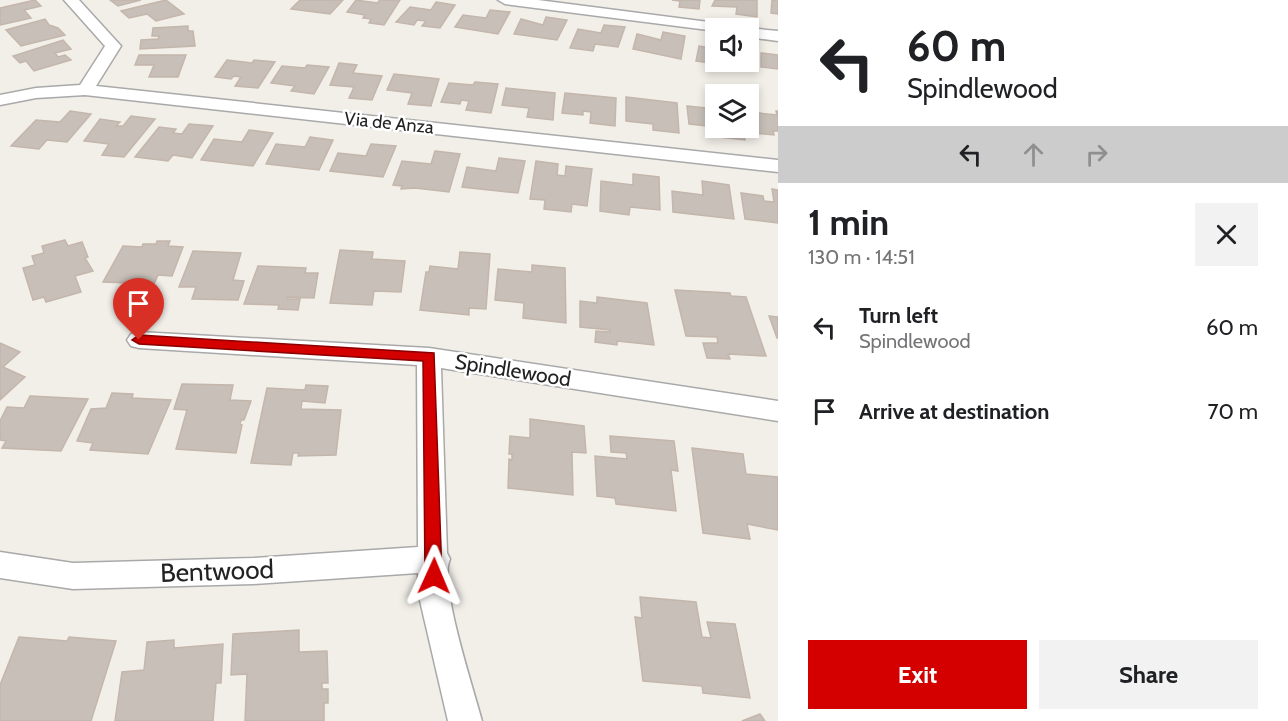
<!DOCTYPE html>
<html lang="en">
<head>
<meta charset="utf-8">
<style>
  :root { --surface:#fff; --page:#f2f2f2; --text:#202124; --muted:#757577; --accent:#d40000 }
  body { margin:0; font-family:Cabin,sans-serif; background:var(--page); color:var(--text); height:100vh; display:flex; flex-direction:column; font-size:22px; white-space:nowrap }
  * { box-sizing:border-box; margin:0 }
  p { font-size:20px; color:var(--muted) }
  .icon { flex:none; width:33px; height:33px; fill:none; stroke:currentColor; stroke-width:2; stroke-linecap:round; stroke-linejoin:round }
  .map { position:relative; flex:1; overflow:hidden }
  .drawer { display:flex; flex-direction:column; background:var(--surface); width:510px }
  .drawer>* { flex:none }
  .guide { background:#fff; color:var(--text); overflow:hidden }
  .buttons { position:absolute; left:705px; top:18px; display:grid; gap:12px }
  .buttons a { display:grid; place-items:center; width:54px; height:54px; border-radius:0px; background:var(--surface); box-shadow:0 3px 9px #0003; font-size:30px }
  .pin { position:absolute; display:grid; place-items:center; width:51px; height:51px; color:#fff; margin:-62px -26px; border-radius:50% 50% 50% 0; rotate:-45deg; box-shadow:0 0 6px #0007 }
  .pin .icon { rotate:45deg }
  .me { position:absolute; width:66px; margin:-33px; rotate:1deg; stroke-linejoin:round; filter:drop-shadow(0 0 4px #0008) }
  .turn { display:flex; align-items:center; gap:21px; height:126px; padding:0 30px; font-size:27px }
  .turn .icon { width:78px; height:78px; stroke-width:2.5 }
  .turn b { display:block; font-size:42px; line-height:51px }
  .lanes { display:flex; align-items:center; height:57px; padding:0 30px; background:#0003; justify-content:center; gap:30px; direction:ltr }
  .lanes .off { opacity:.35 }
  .round { display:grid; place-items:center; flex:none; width:63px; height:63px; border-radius:0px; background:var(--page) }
  .headline { display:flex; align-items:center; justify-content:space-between; height:102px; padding:0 30px }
  h1 { font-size:36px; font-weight:700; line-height:45px }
  .action { display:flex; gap:12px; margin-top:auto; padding:12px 30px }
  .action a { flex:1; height:69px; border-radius:0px; background:var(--accent); color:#fff; font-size:24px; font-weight:700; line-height:69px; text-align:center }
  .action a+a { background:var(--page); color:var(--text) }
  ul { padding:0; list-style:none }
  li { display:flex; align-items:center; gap:18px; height:84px; padding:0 30px }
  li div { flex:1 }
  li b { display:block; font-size:22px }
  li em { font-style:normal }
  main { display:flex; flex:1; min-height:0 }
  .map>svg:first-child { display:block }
  .building { fill:#c7bfb8; stroke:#c4b6ab; stroke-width:1.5 }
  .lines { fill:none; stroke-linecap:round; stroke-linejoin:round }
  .street-casing { stroke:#a9a9a9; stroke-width:3 }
  .street { fill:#fff; fill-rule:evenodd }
  .route { fill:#d40000; stroke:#8a0000; stroke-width:1.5 }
  .labels { text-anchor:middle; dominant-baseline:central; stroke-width:5; stroke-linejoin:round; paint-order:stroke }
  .far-street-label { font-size:18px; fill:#222; stroke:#fff }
  .street-label { font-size:21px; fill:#222; stroke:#fff }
  .near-street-label { font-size:26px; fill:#222; stroke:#fff }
</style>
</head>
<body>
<main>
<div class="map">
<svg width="778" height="721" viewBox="0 0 778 721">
  <rect width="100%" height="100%" fill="#f2efe9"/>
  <path class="building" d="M35,0L41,6L24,10L31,18L0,25V8Z
    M110,0H141L118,6Z
    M166,0L184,14L156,21L147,14L129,18L121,11Z
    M300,0H343L330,14L291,9Z
    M356,0L377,3L380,0H400L384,25L369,23L371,19L363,18L365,15L347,12Z
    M672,0H700L699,9L679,7L680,1Z
    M715,0H757V17L736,14L737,7L712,6Z
    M772,0L778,1V14L771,13Z
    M436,2L455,5L440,28L422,26L426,21L417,20L414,25L396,22L410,7L431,10Z
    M490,10L510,12L498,34L455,27L463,15L486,18Z
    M546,17L567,20L557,40L514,34L521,19L543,25Z
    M45,19L49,25L58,28L65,35L21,46L6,30Z
    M604,25L625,27L618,47L595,44L593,51L570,48L578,29L601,33Z
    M188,26V31H193L195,46L140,49L141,40L158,39L159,36H152L153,28Z
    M663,32L685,36L681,59L633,49L637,34L661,40Z
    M63,40L71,49L55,53L58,57L65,55L71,60L34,71L26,61L20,63L13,56Z
    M699,46L716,49V62H744V67L696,61Z
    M761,53L778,55V69L761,67Z
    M139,55H186L178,77H149L154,65H135Z
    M227,60L252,63L254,60L275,62L258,88L235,86L241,77L234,76L231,79L215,77Z
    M339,63L357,65L353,73L382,76L372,100L349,98L354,87L330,85Z
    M307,65L329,67L314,94L291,91L295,86L271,83L282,66L305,68Z
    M394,74L439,79L431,106L408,104L412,93L387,90Z
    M475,82L498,84L491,113L466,110L469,101L461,100L460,104L441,102L449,83L473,85Z
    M506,88L555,93L553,120L527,117L529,108L502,105Z
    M565,93L616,98L615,126L590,123L591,112L583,111V115L562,113Z
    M626,97L677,103L679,133L653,130V124L626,121Z
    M687,106L716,109V127L689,124Z
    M70,111L91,114L67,142L47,140L39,149L11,146L36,120L60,122Z
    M776,111H778V131H773L774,135L753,133L749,112L777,115Z
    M131,116L155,119L124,157L102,155L109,144L84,141L100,119L120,122L116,126H123Z
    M189,124L213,126L192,158L173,155L168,161L135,157L159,127L176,129L173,133L182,134Z
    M717,128H743L745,140L719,137Z
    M249,130L273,133L253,166L201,160L214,139L242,142Z
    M310,137L333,140L319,170L266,164L276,144L305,147Z
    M371,144L396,146L383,177L330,171L338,153L366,156Z
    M435,151L460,154L449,192L415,188L401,189L402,186L393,185L402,161L431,164Z
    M499,158L525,161L518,193L462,187L467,167L496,171Z
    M536,161L558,164L557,175L565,176L566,166L592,169L587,206L572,204L571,212L544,209L545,200L530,199Z
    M633,174L659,177L660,210L630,207L629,215L600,211L601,181L633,185Z
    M702,181L729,185L734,219L673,212L672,191L703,195Z
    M772,189L778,190V223L745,219L741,193L763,196L764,201L774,202Z
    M65,240L68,246L82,242L88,257L85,258L93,271L75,276L81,292L46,302L44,297L33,300L23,268L35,265L32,256L44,253L42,246Z
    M157,241H170L168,246L183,247L172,276L158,275L154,284L103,282L123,246L142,247L143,244H156Z
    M340,250L373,252L372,259L405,261L401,292L374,291L372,305L330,303Z
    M193,251L241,253L233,280L244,281L238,300L192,299L196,287H179Z
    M460,252L490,254L486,309L469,308V315L420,310L426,272H429L430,266L458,269Z
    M532,265L565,268L566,323L523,318L524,303L495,300L498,269L532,272Z
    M258,266L306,268L305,273H318L314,298L287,297V299H300L298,310L278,309L279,305L244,304Z
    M675,290L730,293L731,296L746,297L766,356L728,354L730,359L707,358L703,343H718L717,337L686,336Z
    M597,297L647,303L654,345L617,341V345L595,342L596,331L610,332V330L580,327V301L597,303Z
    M769,316L778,317V338H777Z
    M0,343L20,352L3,367L25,377L0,400Z
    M182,384L233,385L230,400L251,401L244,420H241L240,424L242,425L236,453L176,449L187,410L174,409Z
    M306,385L328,386L325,403L302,401L301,409L341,410L336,455L298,456L299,453H293L291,465L251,463L267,388L305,390Z
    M112,393L133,394L132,398L171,400L148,454L90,450L93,443L77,441L91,409L106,408Z
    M30,396L88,399L61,451L2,448L6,441L0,440V421L7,407L24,408Z
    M530,419L584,426L586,453L572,452L573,495L508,488L509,459L512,460V454H509L510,436L530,438Z
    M610,436L674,441L678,471L671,470L676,511L616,504L615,498L597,496L595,456L627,459L626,453L611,452Z
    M692,448L743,454L746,474L778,477V530L747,524L750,539L703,533Z
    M640,597L696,602L702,637L711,638L707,622L735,624L750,698L703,693L702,686L643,681L635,617L642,618Z
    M299,630V652L327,651L328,683H322V689H328V703H324V721H245L247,674L231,675L233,634Z
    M19,637L67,641L69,637L116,641L91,721H0V685Z
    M174,640V648L223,644L221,683H216L213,721H115L122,672L144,670L147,642Z
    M760,714L765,721H742Z"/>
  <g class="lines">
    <g class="street-casing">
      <path id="street" d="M64,0H79L121,46L96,86L778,160V172L85,95L36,98L0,105V95L36,88L80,85L105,46Z
        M498,0H538L724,24L731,28H716V31L505,4Z
        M744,28H748L778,31V41L748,37V28Z
        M139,332L429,348L778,401V421L441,368L447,553L450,559C438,583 474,690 482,721H448L418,592V573L253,584L73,589L0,578V552L73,563L253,558L418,547L417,365L139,348L131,346L127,340L131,334Z"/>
    </g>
    <use href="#street" class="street"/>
  </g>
  <path class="route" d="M139,335L434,353L442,576L440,581L434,583L428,581L425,576L423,361L139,344L132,340Z"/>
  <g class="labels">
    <g class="far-street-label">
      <text transform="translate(389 123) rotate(6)">Via de Anza</text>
    </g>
    <g class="street-label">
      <text transform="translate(513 370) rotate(9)">Spindlewood</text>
    </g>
    <g class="near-street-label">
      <text transform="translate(217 571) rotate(-2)">Bentwood</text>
    </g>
  </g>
</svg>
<div class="buttons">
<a><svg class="icon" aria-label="sound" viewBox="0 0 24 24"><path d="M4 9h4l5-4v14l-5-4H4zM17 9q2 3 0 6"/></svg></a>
<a><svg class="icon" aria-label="layers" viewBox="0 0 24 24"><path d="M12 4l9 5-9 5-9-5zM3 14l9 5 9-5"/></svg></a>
</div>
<div class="pin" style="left:139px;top:340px;background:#d93025"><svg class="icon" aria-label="arrive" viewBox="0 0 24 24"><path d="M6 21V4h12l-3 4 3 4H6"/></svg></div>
<svg class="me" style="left:434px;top:576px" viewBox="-20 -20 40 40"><path d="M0-17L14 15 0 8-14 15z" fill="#d40000" stroke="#fff" stroke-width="4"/></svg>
</div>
<section class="drawer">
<div class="guide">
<div class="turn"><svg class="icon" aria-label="left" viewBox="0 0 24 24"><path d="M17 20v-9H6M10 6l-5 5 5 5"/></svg><div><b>60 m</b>Spindlewood</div></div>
<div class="lanes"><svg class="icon" aria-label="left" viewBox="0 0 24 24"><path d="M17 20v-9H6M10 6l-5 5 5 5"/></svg><svg class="icon off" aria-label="ahead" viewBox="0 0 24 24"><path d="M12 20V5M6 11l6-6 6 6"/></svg><svg class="icon off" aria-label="right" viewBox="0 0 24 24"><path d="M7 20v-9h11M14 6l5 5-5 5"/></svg></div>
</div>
<div class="headline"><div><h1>1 min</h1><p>130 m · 14:51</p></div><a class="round"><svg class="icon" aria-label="close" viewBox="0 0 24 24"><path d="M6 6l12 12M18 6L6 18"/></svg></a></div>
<ul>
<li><svg class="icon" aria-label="left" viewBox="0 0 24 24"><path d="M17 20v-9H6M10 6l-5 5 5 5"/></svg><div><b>Turn left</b><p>Spindlewood</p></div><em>60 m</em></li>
<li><svg class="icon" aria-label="arrive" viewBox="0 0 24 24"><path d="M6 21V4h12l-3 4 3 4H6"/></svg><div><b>Arrive at destination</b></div><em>70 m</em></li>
</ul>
<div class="action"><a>Exit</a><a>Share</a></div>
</section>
</main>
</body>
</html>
